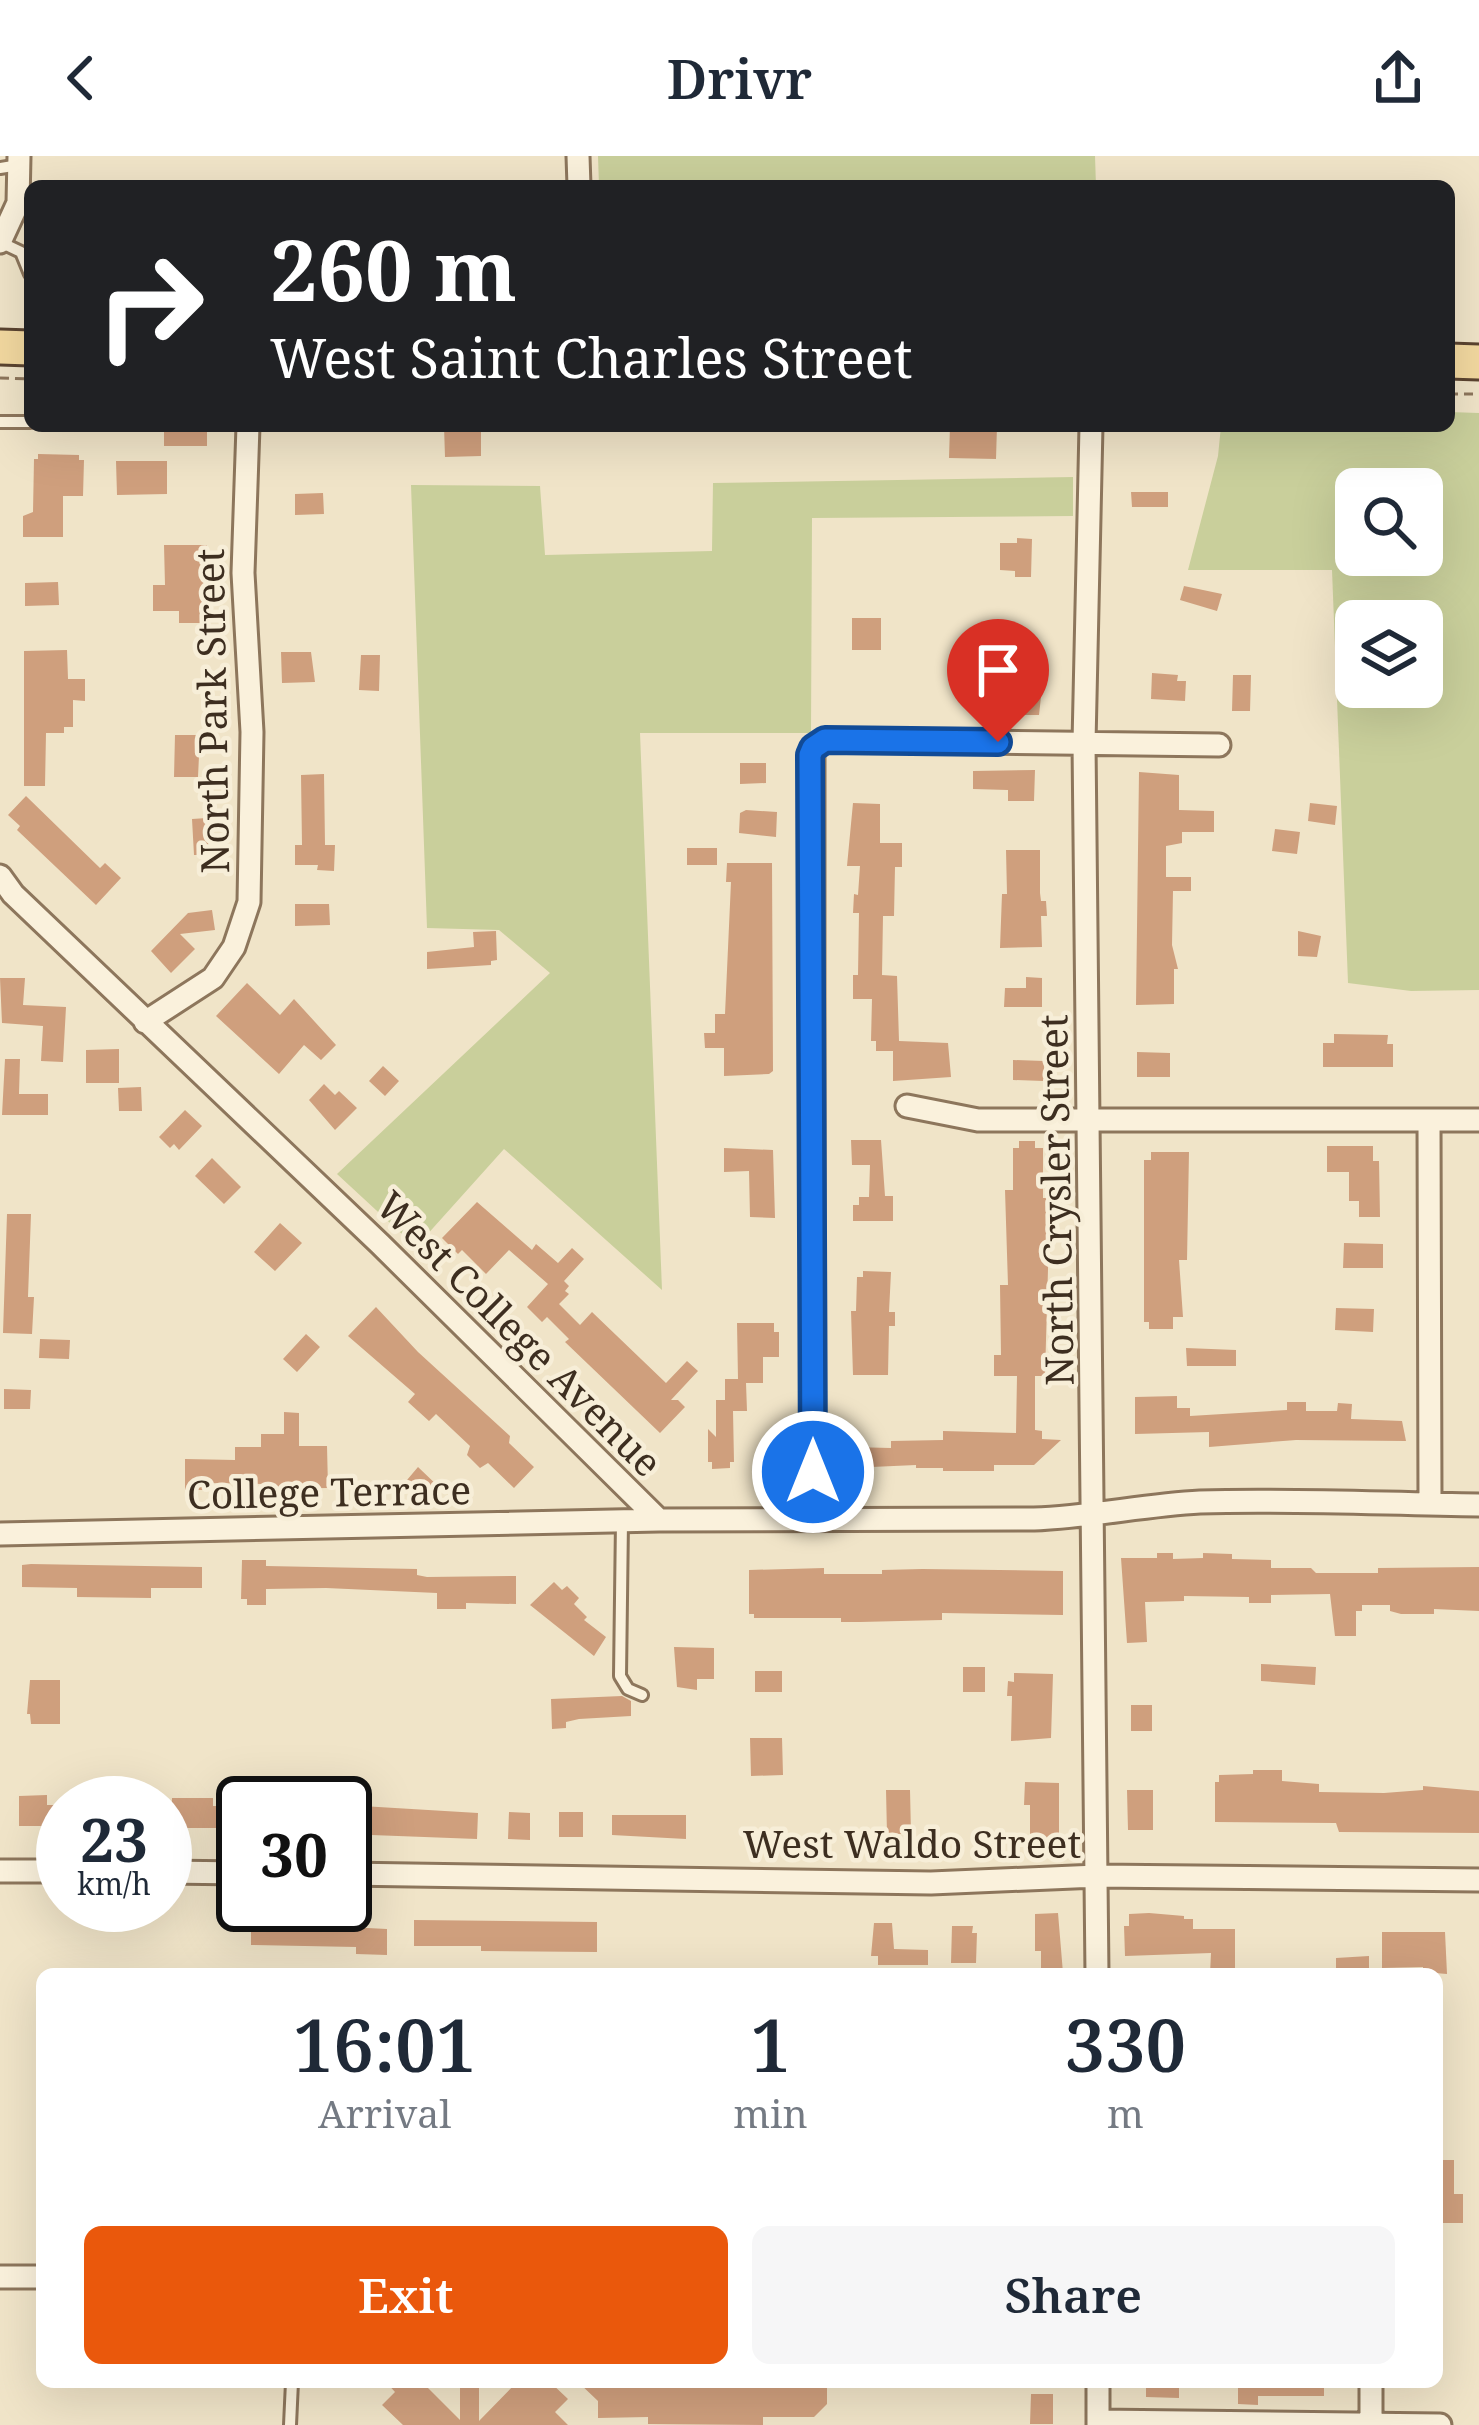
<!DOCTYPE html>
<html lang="en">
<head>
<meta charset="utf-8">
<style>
  :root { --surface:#fff; --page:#f6f6f7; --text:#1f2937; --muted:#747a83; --accent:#ea580c }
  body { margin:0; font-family:"Noto Serif",serif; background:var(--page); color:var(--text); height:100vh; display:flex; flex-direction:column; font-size:45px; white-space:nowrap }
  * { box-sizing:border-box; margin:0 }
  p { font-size:39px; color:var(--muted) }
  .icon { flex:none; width:66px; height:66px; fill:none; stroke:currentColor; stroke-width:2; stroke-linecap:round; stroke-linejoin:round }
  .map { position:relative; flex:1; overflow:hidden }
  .side { position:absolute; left:36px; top:1812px; width:1407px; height:420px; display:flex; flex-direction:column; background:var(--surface); border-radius:18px; box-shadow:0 12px 48px #0002 }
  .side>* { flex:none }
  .hud { position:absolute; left:24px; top:24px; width:1431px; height:252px; border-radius:18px; box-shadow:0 12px 48px #0002; background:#202124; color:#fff; overflow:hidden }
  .controls { position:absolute; left:1335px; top:312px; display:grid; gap:24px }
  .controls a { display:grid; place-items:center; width:108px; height:108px; border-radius:18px; background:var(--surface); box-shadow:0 12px 48px #0002; font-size:60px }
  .speed { position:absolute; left:36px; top:1620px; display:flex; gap:24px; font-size:60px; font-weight:700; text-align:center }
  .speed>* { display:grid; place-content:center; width:156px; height:156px; border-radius:50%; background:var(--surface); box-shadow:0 12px 48px #0002; line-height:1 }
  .speed small { font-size:30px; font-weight:400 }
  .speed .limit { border:6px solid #111; border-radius:18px; background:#fff; color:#111 }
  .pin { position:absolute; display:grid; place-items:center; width:102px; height:102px; color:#fff; margin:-123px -51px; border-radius:50% 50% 50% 0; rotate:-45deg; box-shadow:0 0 12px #0007 }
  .pin .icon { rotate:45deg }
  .me { position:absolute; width:132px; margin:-66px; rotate:0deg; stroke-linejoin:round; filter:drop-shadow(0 0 9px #0008) }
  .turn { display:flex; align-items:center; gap:42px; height:252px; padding:0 48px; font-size:54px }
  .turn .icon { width:156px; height:156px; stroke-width:2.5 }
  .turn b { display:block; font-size:84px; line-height:102px }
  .eta { display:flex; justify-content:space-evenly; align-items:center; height:204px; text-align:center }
  .eta b { font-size:72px; font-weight:600; line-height:84px }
  .primary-button { display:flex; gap:24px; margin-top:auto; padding:24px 48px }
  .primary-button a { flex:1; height:138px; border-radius:18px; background:var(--accent); color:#fff; font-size:48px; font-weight:600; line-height:138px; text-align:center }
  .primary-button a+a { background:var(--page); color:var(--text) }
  header { display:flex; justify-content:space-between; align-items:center; height:156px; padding:0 48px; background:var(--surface); font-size:54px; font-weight:600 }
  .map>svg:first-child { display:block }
  .green { fill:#c9cf9b; fill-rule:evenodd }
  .building { fill:#cf9f7d }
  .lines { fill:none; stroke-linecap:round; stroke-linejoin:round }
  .lane-casing { stroke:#8d765c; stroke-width:16 }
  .street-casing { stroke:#8d765c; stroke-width:27 }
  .primary-casing { stroke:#5b4430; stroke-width:39 }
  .path { stroke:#8d765c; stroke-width:3; stroke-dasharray:9 6; stroke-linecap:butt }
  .lane { stroke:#faf1dc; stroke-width:10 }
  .street { stroke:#faf1dc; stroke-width:21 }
  .primary { stroke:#f3d9a0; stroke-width:33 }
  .route-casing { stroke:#114b97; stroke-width:30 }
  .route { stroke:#1a73e8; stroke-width:21 }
  .labels { text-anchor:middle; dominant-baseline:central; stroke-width:9; stroke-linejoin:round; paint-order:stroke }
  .street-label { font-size:39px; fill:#3d2e20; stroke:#f7eed8 }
</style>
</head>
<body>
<header><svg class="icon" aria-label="back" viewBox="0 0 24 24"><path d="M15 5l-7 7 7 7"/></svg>Drivr<svg class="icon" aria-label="share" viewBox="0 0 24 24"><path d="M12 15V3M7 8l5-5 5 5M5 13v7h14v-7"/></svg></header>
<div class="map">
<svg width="1479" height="2269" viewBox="0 0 1479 2269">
  <rect width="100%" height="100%" fill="#f0e4c8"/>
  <path class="green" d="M598,0H1095L1096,30H599Z
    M1449,256L1479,257V834L1411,835L1348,827L1332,414H1188L1218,300L1221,270H1449ZM1356,333H1422V399H1356ZM1356,465H1422V531H1356Z
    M1073,321V360L812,362L811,577H640L662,1134L504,993L416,1091L337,1018L550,817L499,774L427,772L411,329L540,330L545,399L712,395L713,327Z"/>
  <path class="building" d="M164,270H207V290H164Z
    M444,270H481V300L445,301Z
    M950,270H997L996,303L949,302Z
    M38,298L79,299V304H84L83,340H63V381H23V360L33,356L34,303H38Z
    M116,305H167V338L117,339Z
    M1131,336H1168V351H1132Z
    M323,337L324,358L295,359V338Z
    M1017,382L1032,383L1031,421H1015V415L1000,414V387H1017Z
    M164,389H207L203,467H179V455H153V429H165Z
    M58,426L59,449L25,450V427Z
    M1184,430L1222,438L1217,455L1180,444Z
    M852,462H881V494H852Z
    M67,494L68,523H85V545L73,544V571H64V577H46L45,630H24V495Z
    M281,496H311L315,526L282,527Z
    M361,499H380L379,535L359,534Z
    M1152,517L1178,519L1177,525H1186L1185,545L1151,543Z
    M1233,519H1251L1250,555H1232Z
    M963,523H1043L1039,559H1014V536L984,537V547L963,546Z
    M175,579H200L198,621H174Z
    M740,607H766V627L740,628Z
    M1035,614L1034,645H1008V634L973,633V615Z
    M1139,616L1179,619V654L1214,655V676H1182V687L1166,690V721H1191V735H1173L1172,789L1178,813H1174V848L1136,849Z
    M324,618L325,689H335L334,715L317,714L318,709H295V689H302L301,619Z
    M26,640L100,712L105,707L121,722L96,749L17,674L20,670L8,659Z
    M853,647L880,648V687H902V711H895L894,760H883L882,819L897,820L899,885L948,887L951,921L893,925V895H876V885H871L872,843H853V819H858L859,757H853L854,738L858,739L860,710H847Z
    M1310,647L1337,650L1335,669L1308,665Z
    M746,654L777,656L776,681L739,677L740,657Z
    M207,662L209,699H194L192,663Z
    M1275,673L1300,676L1297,698L1272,695Z
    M687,692H717V709H687Z
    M1006,694H1040V737L1041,745H1046L1047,760H1041L1042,791L1000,792L1002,738H1007Z
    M727,707H772L773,915L769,918L724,920V892H705L704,877H715V858H725L731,726H726Z
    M295,748H329L330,769L295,770Z
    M212,754L215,774L180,778L195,793L171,817L151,795L188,757Z
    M496,775L497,804L491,805V809L427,813V796L474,791L473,776Z
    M1298,775L1321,780L1317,801L1298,800Z
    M1026,821L1042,822V851H1004L1005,832H1026Z
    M0,822H25L23,849L66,851L63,906L41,905L43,870L2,867Z
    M247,827L280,859L294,843L336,889L321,904L304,889L279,918L216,860Z
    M1334,878L1388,879L1387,888H1393V911H1323V887H1334Z
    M119,893V927H86V894Z
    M1137,896L1170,897V921H1137Z
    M5,903H20L19,938H48V959H2Z
    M1013,904L1044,905V925L1013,924Z
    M383,910L399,925L385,940L369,925Z
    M324,928L335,939L339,935L357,952L335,974L309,944Z
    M141,931L142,955H119L118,932Z
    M185,954L202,970L179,994L174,988L170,992L159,981Z
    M851,984H881L885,1040H893V1065H853V1049H859V1041H869L870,1009H852Z
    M1019,985H1035V992H1043V1042H1050L1045,1220H1035V1274L1042,1275V1283L1061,1284L1034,1309H994V1315H943V1312H916V1309L849,1312V1291L891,1292V1285L943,1284V1275L1016,1277L1017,1220H994V1199H1001L1000,1129H1008L1005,1034H1013V992H1019Z
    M1327,990H1373V1005H1379L1380,1061H1359V1045H1349V1016H1327Z
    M724,992L773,994L775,1062L750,1061L749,1015L724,1016Z
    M1151,996H1189L1187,1104H1179L1183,1161H1173V1173H1149V1166H1144V1004H1151Z
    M212,1002L241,1031L224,1048L195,1020Z
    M477,1046L532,1094L536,1088L558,1107L572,1092L584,1103L564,1125L569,1130L565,1135L569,1138L559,1148L580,1169L592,1156L666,1227L687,1205L698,1215L671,1244H678L685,1251L660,1277L565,1186L569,1183L547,1161L542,1166L527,1151L548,1128L509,1094L486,1118L462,1094L458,1098L442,1082Z
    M7,1058H31L28,1141H34L32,1178L3,1177Z
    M280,1067L302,1087L275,1115L254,1096Z
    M1344,1087L1383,1088V1112H1343Z
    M863,1115L891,1116L889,1156H895V1170H889L888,1219H853L851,1155H856L857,1121H863Z
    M376,1151L418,1196L510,1280L509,1287L534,1311L514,1332L488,1307L480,1312L467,1299L470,1290L436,1258L429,1265L408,1246L415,1238L348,1180Z
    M1336,1152L1374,1153L1373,1176L1335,1174Z
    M737,1167H774V1176H779V1201H763V1227H746L747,1255H733L734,1306H730V1312L712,1313V1306H708V1273L716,1281V1244H725V1223H738Z
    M306,1178L320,1191L297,1216L283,1203Z
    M40,1183L70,1184L69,1203L39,1202Z
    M1186,1192L1236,1194V1210H1187Z
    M4,1233L31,1234L30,1253H4Z
    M1177,1240V1252H1190V1260L1287,1254V1246H1306V1255H1337L1338,1247L1352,1248L1351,1263L1402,1265L1406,1285L1296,1284L1209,1291V1276L1135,1278V1241Z
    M284,1256L299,1257V1290H327L328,1332L263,1333V1328L208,1327V1334H185V1303L235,1304V1291H261V1278H284Z
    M418,1311L441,1333L430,1345L407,1324Z
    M1157,1397H1173V1403L1203,1402V1397L1232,1398V1403L1271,1404V1412H1311L1316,1417H1378V1412L1479,1411V1455L1434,1453V1458H1401L1390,1455V1449H1362V1455H1356V1480H1335L1330,1438L1271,1439V1447H1249V1441L1184,1440V1445L1145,1446L1147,1486L1127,1487L1121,1402H1157Z
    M242,1404H266V1410L417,1413V1419L427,1421L516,1420V1448L466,1447V1453H437V1437L326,1432L266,1433V1449H247V1443H241Z
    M31,1408L202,1411V1432H151V1442L77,1441V1432L22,1431V1409Z
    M824,1412V1418H882V1414L922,1413L1063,1415V1459L942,1457V1464L860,1466H841V1462H754V1458H749V1414Z
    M554,1426L562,1434L567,1430L579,1442L574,1448L587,1461L584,1464L606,1481L594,1500L530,1449Z
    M674,1491L714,1492V1523H697V1534L677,1531Z
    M1261,1508L1316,1511L1315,1529L1261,1525Z
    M963,1511H985V1536H963Z
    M755,1515H782V1536H755Z
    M1014,1517L1053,1518L1051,1582L1011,1585L1012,1540H1007L1008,1525L1014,1526Z
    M30,1524H60V1568H31L30,1558H27Z
    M622,1540L631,1545V1560L579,1563L566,1566V1572L552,1573L551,1543Z
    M1131,1549H1152V1575H1131Z
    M750,1582H782L783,1619L751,1620Z
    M1253,1614H1282V1625L1319,1628V1636L1384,1637L1423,1634V1630L1479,1635V1677L1339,1676L1336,1667L1215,1666V1626H1219V1619L1253,1618Z
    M1025,1626L1059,1627V1684L1054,1685V1691L1030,1690V1649H1024Z
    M886,1634H910L911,1678H887Z
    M1127,1634H1153V1674H1128Z
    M47,1639V1649H63V1670H19V1640Z
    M172,1642H213V1650H243V1672H171Z
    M345,1649L478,1657L477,1683L345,1678Z
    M509,1656L530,1657V1684L508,1683Z
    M559,1656H583V1681H559Z
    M612,1659H686V1683L612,1679Z
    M1058,1757L1063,1817H1041V1795H1035V1758Z
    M1149,1757L1184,1760V1763H1193V1773H1235V1818H1210L1211,1797L1125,1800L1124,1770H1129V1758Z
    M414,1764L597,1766V1796L481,1795V1790H414Z
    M251,1766L387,1773V1799L356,1798V1791L251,1789Z
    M874,1767H892L894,1793L928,1794V1809H878V1800H871Z
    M952,1770H973L972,1777H977L976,1807H951Z
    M1382,1776H1445L1447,1818L1423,1816V1811L1382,1812Z
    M1369,1800V1817L1336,1818V1802Z
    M1437,2004H1454V2038H1463V2067H1437Z
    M386,2226H422L460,2264V2226H479V2265L517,2226H550L568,2243L555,2256L568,2269H403L382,2249L395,2236Z
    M578,2226H639V2231L687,2230L691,2226H717L721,2230L827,2226V2248L814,2261H763V2269L648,2268V2261L598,2262V2245Z
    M1146,2226H1179V2242L1146,2241Z
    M1238,2226H1324V2240H1258V2249L1238,2248Z
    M1031,2238H1053V2268H1030Z"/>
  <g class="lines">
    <g class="lane-casing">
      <path id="lane" d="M0,12L19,9
        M0,86L21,96L30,118
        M0,266H30
        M622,1365L620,1520L628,1533L642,1539
        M290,2269L292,2226"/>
    </g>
    <g class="street-casing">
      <path id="street" d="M578,0L579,30
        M0,86L18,47L19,0
        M1091,270L1084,587L1097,1818
        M0,720L13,738L380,1088L659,1364L1034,1363C1090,1361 1144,1349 1200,1346C1293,1343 1386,1348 1479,1349
        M145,866L213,822L234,791L249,746L252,576L243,417L248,270
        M907,950L978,964H1479
        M1429,964L1430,1348
        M813,1362V592L825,584L1219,589
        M0,1378L659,1364
        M0,1715H63
        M165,1716L243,1717
        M345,1718L931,1727L1097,1720L1479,1724
        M0,2121H42
        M1098,2226V2269
        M1098,2265L1440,2269
        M1371,2268V2226"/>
    </g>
    <g class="primary-casing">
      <path id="primary" d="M0,191L30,192
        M1449,205L1479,206"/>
    </g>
    <path class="path" d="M0,222L30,223
      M1449,238H1479"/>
    <use href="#lane" class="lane"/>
    <use href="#street" class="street"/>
    <use href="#primary" class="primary"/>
  </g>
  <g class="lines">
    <g class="route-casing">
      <path id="route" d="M813,1316L810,599L813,592L825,584L998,586"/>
    </g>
    <use href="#route" class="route"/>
  </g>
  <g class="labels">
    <g class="street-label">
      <text transform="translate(211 555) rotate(-91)">North Park Street</text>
      <text transform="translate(1055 1044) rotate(-91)">North Crysler Street</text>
      <text transform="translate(520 1177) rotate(45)">West College Avenue</text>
      <text transform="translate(329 1335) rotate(-1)">College Terrace</text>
      <text x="912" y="1686">West Waldo Street</text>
    </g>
  </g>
</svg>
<div class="controls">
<a><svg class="icon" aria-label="search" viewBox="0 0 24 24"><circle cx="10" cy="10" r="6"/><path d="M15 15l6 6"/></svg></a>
<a><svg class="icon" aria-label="layers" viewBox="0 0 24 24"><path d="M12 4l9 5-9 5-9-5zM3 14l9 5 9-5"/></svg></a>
</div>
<div class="speed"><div>23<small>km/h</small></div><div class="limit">30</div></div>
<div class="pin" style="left:998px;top:586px;background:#d93025"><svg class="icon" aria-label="arrive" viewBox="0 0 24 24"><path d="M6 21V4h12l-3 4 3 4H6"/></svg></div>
<svg class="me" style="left:813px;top:1316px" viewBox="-20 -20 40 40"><circle r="17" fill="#1a73e8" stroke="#fff" stroke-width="3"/><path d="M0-11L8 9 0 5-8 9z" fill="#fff"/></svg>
<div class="hud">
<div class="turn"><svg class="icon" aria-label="right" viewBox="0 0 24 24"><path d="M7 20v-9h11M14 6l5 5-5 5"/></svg><div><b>260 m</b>West Saint Charles Street</div></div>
</div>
<section class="side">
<div class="eta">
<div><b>16:01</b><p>Arrival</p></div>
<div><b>1</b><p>min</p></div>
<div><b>330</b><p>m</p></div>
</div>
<div class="primary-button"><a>Exit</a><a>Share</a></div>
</section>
</div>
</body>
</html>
